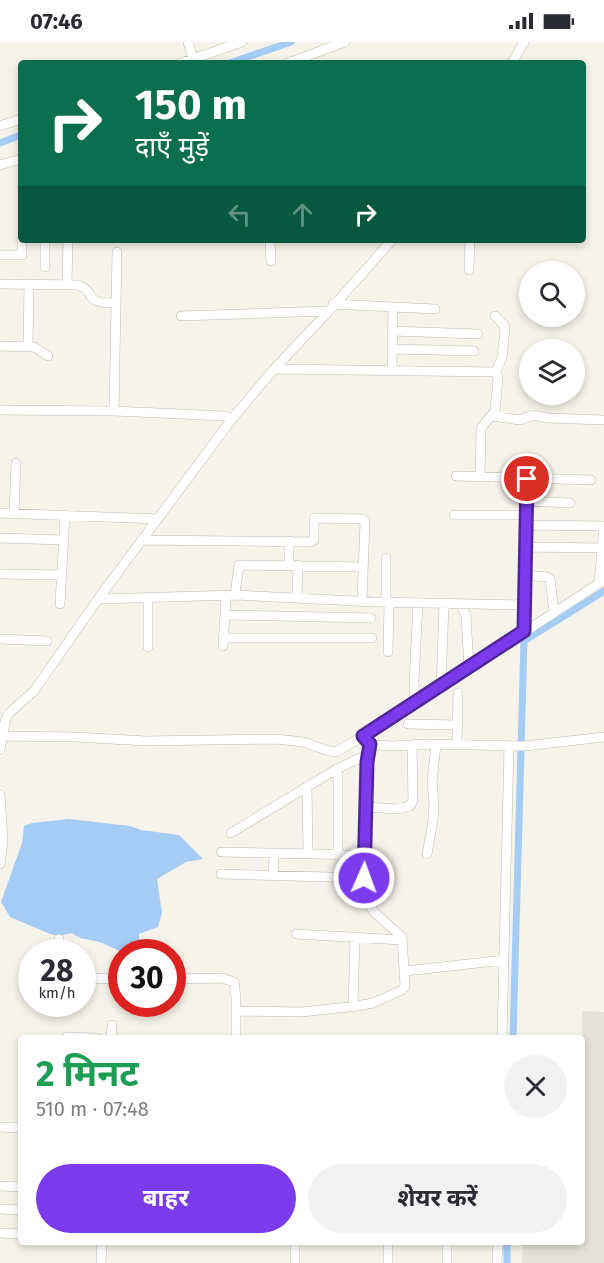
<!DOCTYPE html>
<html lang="hi">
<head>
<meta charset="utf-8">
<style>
  :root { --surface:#fff; --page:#f2f2f3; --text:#2b2b33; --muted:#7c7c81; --accent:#7c3aed }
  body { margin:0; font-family:"Fira Sans","Noto Sans Devanagari",sans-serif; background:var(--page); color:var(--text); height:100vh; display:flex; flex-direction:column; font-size:22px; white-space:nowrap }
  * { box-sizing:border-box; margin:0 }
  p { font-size:20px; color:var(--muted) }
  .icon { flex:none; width:33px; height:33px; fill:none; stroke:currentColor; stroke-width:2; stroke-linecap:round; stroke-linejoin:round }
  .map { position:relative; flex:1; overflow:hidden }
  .side { position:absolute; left:18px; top:993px; width:567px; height:210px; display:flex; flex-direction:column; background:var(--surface); border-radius:6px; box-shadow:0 3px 9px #0003 }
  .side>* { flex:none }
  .banner { position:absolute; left:18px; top:18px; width:568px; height:183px; border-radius:6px; box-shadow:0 3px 9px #0003; background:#0b6e4f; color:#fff; overflow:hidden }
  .buttons { position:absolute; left:519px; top:219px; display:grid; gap:12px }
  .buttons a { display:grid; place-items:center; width:66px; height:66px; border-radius:50%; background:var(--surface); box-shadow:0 3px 9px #0003; font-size:30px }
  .speed { position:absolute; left:18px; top:897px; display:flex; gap:12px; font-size:30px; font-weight:700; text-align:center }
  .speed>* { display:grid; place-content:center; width:78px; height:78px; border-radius:50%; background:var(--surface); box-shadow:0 3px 9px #0003; line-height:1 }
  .speed small { font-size:15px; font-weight:400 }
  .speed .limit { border:9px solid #d22; background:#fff; color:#111 }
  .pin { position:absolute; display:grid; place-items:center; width:51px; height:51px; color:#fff; margin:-26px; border:3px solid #fff; border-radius:50%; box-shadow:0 2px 6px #0007 }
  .me { position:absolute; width:66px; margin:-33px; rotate:2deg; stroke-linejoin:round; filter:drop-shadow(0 0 4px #0008) }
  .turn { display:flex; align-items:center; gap:21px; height:126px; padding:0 18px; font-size:27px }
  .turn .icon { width:78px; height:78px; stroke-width:2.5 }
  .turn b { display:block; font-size:42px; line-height:51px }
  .lanes { display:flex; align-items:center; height:57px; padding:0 18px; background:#0003; justify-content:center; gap:30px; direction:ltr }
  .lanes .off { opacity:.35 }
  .round { display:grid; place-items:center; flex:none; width:63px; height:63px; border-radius:32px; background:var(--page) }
  .headline { display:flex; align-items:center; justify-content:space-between; height:102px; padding:0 18px }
  h1 { font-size:36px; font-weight:700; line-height:45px; color:#1e9e55 }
  .cta { display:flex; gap:12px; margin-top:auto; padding:12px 18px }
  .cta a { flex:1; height:69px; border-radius:36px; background:var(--accent); color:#fff; font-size:24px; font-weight:700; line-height:69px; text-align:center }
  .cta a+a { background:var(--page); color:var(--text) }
  .status { display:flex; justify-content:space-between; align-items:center; height:42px; padding:0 30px; background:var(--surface); direction:ltr }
  .status svg { height:16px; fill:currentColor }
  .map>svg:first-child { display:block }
  .industrial { fill:#e5e2db }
  .water { fill:#a4ccf5 }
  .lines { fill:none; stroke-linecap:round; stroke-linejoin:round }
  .canal { stroke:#a4ccf5; stroke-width:7 }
  .minor-casing { stroke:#c2bcab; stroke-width:10 }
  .minor { stroke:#fff; stroke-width:9 }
  .route-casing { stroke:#51269a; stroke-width:15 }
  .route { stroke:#7c3aed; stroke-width:10 }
</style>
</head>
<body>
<div class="status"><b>07:46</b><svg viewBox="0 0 49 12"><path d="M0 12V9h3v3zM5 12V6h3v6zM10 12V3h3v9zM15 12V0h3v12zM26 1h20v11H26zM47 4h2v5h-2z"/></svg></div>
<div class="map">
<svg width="604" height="1221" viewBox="0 0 604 1221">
  <rect width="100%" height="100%" fill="#f6f3ea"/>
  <path class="industrial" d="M582,969L604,970V1221H522L523,1200H582Z"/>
  <path class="water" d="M69,777L130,784L141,788L179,793L203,817L186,820L157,837L162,871L158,885L139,892L140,906C121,916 116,905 99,900C87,896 85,900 72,891L58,894L50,892L10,875L1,860L22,801L24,784L32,781Z"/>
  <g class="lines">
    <path class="canal" d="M230,21L291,0
      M0,101L21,93
      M513,996L524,599L604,549
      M507,1221V1200"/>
    <g class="minor-casing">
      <path id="minor" d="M188,0L193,17
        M181,21L242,0
        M288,21L345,0
        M512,21L524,0
        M0,84L21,77
        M0,123L21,117
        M270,198L271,219
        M0,213H22V198
        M45,225V198
        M469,228L470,198
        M0,242L78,243C98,250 80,261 115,261
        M67,242L68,198
        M333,262L435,267
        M181,274L329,269
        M495,274L504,283L505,287L502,315L496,330
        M392,289L478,292
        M0,304L34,305L48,314
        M28,304L29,242
        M392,307L474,309
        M274,327L496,330L498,336L495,369L481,386L480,435
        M392,328L393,265
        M0,368L114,369L225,374L232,377
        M114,369L117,210
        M492,374L520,378L533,373L547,376L604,378
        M456,434L591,438
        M526,459L570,461
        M0,471L158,477
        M14,472L16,421
        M454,473H527
        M525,483L604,484
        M0,496L63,498
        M143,498L310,500L314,498V476L363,477L365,479L362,559
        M524,505L604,506
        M289,523V499
        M1,532L61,533
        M524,533L547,535L550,537L554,570
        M599,541L604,484
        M235,553L239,523L363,525
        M297,556L298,523
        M98,557L235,553L376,560L524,563
        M386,560V516
        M60,562L65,473
        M460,562L466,573L469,626
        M226,573L371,576
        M524,589L527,437
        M224,596H372
        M0,597L47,599
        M223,604L226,554
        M148,605V555
        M388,610L389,560
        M441,644L444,562
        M415,661L414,639L418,561
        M408,682L457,683
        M1,694L76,695L146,699L276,697L303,700L329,709L336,710L387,680L604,538
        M366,698L373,703L394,704L426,702L525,704L604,695
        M457,703L458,651
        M0,708L5,680L8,672L34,649L98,557L232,377L274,327L329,269L392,198
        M307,745L308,812
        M0,752L3,798L0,822
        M367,765L397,767L410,764L413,758L412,703
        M231,791L335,728L368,712
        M221,810L365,813
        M427,812L433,779L434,761L432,740L436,703
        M338,813V726
        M221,832L364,836
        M273,834L274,811
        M296,892L402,898
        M58,910L59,897
        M406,929L504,918
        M82,936L122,937
        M172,937L222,936L234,940L236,956V996
        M353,965L355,895
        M236,969L301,970L357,964L373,961L402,948L405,944L402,895L374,870L365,856L367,720L370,702
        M67,995L97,996
        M111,996L112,983
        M502,996L509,704
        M0,1085L21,1086
        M0,1144L21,1145
        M0,1167L21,1168
        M0,1191L21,1192
        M388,1200V1221
        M101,1221L102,1200
        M295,1221V1200
        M447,1221V1200
        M497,1221L498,1200"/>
    </g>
    <use href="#minor" class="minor"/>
  </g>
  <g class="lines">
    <g class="route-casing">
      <path id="route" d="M364,836L367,720L370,702L363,694L524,589L527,437"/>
    </g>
    <use href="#route" class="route"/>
  </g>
</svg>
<div class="buttons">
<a><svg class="icon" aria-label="search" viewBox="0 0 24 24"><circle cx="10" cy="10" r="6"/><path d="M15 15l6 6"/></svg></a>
<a><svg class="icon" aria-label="layers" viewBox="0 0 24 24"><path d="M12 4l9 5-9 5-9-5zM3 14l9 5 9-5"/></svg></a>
</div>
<div class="speed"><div>28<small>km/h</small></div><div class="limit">30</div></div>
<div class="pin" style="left:527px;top:437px;background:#d93025"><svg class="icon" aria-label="arrive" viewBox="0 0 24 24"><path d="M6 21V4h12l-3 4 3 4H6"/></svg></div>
<svg class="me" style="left:364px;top:836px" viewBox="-20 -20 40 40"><circle r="17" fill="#7c3aed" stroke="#fff" stroke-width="3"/><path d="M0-11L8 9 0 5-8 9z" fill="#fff"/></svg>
<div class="banner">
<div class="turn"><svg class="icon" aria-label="right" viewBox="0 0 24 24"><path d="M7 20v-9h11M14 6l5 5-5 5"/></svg><div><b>150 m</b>दाएँ मुड़ें</div></div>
<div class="lanes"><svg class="icon off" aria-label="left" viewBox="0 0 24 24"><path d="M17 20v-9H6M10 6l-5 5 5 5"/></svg><svg class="icon off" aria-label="ahead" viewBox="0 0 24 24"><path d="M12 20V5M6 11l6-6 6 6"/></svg><svg class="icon" aria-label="right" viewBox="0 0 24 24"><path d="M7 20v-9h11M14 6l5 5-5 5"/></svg></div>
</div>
<section class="side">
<div class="headline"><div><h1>2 मिनट</h1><p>510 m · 07:48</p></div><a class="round"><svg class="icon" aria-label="close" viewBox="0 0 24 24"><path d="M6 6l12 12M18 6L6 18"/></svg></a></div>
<div class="cta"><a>बाहर</a><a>शेयर करें</a></div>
</section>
</div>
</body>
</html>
